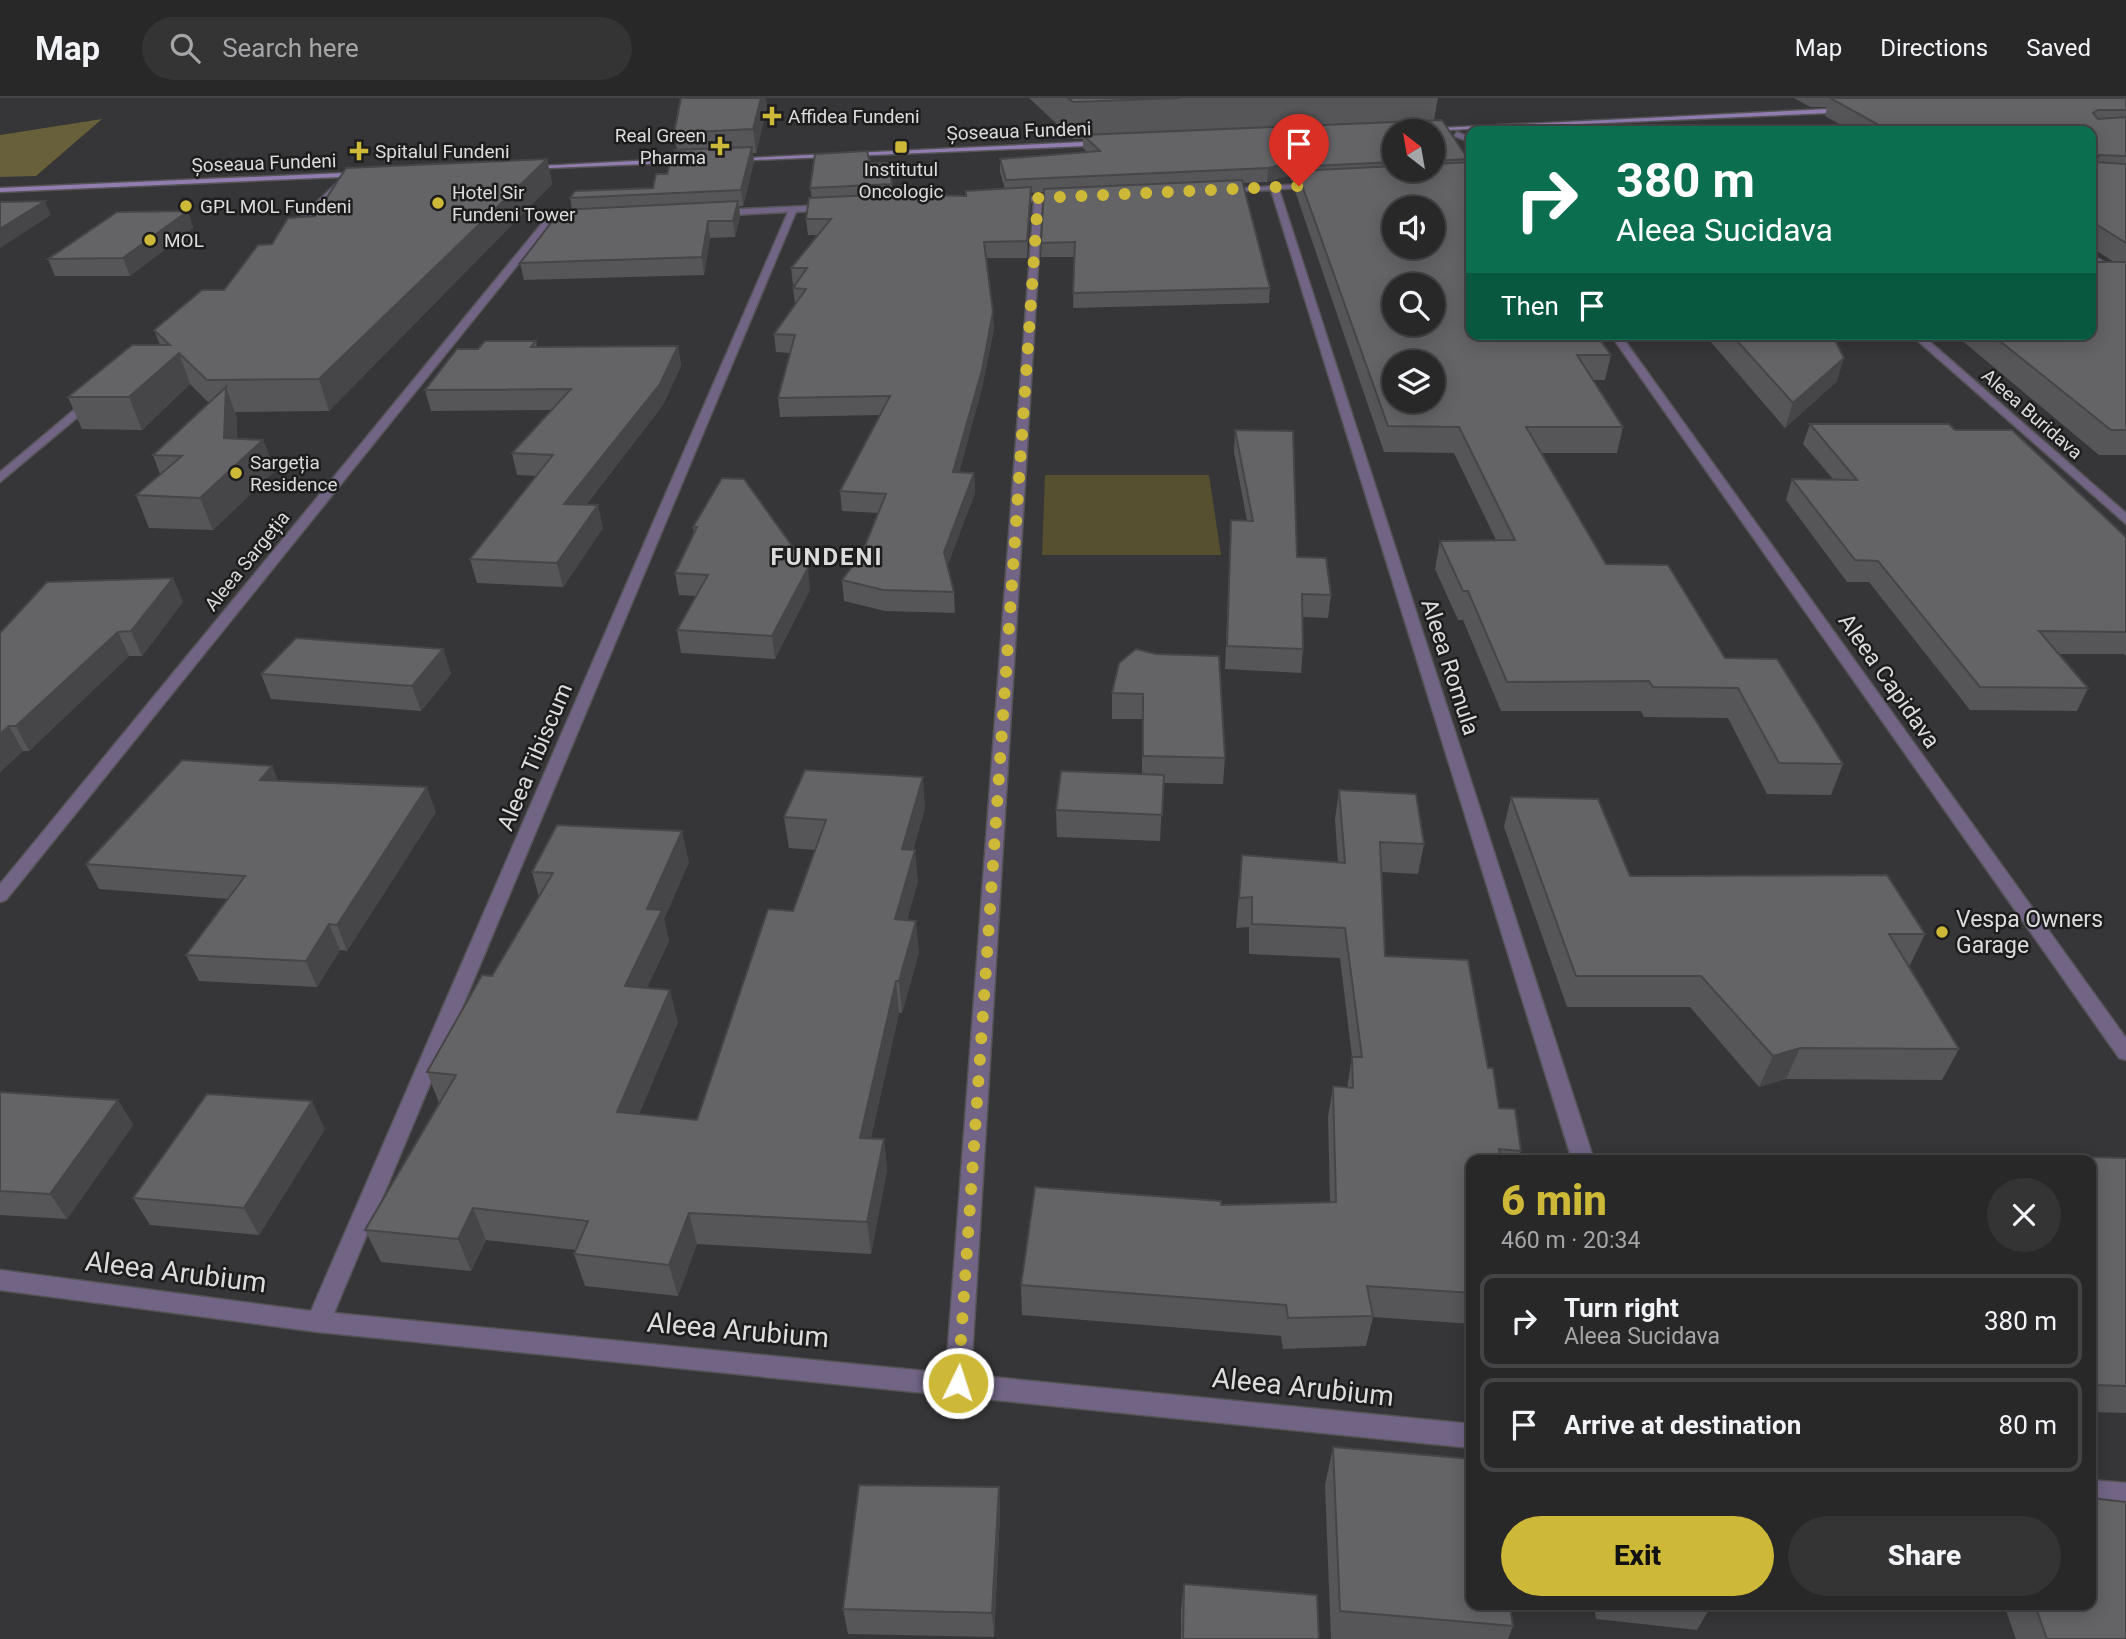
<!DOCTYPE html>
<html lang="en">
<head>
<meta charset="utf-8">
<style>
  :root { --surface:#282829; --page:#343435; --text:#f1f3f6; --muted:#a5a6a8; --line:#444446; --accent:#ceb837 }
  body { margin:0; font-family:Roboto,sans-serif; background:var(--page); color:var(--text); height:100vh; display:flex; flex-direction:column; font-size:26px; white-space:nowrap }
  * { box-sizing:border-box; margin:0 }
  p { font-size:23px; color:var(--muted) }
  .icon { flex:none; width:38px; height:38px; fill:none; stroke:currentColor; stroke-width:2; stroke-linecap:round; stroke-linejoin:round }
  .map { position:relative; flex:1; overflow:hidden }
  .drawer { position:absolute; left:1466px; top:1057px; width:630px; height:455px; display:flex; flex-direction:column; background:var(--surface); border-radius:14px; box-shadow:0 4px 18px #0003,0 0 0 2px var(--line) }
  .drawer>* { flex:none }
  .top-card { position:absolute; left:1466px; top:28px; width:630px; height:214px; border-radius:14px; box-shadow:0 4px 18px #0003,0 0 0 2px var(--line); background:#0b6e4f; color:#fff; overflow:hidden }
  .needle { width:46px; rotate:329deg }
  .tools { position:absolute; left:1382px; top:21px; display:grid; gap:14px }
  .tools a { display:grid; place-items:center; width:63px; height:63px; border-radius:50%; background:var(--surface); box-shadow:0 4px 18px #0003,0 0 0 2px var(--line); font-size:35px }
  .pin { position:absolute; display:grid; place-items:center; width:60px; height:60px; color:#fff; margin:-72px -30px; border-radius:50% 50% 50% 0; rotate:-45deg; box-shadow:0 0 7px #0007 }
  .pin .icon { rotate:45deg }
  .me { position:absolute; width:77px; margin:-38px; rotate:4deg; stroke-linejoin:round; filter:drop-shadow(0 0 5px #0008) }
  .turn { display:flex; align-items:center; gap:24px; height:147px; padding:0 35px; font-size:32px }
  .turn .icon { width:91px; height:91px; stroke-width:2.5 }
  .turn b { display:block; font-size:49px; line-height:60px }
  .then { display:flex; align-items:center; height:66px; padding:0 35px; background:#0003; gap:14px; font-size:26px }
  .round { display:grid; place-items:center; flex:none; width:74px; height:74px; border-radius:37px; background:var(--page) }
  .headline { display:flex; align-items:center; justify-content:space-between; height:119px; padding:0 35px }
  h1 { font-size:42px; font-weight:800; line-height:52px; color:var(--accent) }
  .cta { display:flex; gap:14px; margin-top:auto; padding:14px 35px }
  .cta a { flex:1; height:80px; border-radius:42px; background:var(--accent); color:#111; font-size:28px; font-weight:800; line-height:80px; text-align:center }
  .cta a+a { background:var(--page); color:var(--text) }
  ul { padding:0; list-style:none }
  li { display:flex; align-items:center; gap:21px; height:94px; margin:0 14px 10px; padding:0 21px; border:4px solid var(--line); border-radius:14px }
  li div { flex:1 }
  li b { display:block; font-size:26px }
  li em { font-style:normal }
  header { display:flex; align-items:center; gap:42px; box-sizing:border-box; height:98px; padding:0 35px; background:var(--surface); border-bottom:2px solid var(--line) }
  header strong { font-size:33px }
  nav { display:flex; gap:38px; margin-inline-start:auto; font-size:24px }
  .search { width:490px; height:63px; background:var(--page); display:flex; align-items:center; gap:18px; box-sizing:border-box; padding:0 24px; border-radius:38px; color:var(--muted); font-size:26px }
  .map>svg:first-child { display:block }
  .green { fill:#565031 }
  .forest { fill:#67603a }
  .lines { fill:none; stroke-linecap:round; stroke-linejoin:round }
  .street-casing { stroke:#545355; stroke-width:3 }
  .secondary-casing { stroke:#545355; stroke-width:3 }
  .street { fill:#716485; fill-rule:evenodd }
  .secondary { fill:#927db1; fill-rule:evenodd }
  .wall { fill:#565558; fill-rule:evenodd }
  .shaded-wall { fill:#464547 }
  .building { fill:#646366; stroke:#464547; stroke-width:2; fill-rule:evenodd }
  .route { stroke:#ceb837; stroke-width:12; stroke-dasharray:0 21.6 }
  .poi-dot { fill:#ceb837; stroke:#1d1d1e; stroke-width:2.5 }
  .labels { text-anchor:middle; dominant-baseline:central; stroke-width:5; stroke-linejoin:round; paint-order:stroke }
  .far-poi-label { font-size:19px; fill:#dcdcdd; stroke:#1d1d1e; text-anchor:start }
  .far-street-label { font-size:19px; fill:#dcdcdd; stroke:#1d1d1e }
  .street-label { font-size:23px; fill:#dcdcdd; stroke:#1d1d1e }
  .poi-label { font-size:23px; fill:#dcdcdd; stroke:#1d1d1e; text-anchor:start }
  .far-district-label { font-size:24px; font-weight:bold; letter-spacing:2px; fill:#dcdcdd; stroke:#1d1d1e }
  .near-street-label { font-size:28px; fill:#dcdcdd; stroke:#1d1d1e }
</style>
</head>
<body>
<header>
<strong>Map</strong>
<div class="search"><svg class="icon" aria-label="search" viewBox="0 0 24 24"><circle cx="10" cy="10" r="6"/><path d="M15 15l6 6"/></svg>Search here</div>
<nav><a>Map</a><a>Directions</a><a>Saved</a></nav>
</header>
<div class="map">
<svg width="2126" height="1541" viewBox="0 0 2126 1541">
  <rect width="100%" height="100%" fill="#363537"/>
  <path class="green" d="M1045,377H1209L1221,457H1042Z"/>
  <path class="forest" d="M102,21L36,78L0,79V37Z"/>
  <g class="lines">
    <g class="street-casing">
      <path id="street" d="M1457,34L1472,40V45L1454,38Z
        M339,83L346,85L294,135H288V131Z
        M1318,85L1321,89L1279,91L1594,1062H1572L1271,92L1220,94L1216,92Z
        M1066,96L1069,101L1042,103L971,1277L1472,1326V1350L318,1234L0,1192V1172L311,1213L788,114L717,118L713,115L717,112L829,107L832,112L796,114L334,1215L946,1275L1034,103L1007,105L1003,102Z
        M573,118L576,123L549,128L6,802L0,804V786L543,124Z
        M2091,156L2126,178V185L2091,163Z
        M1610,236H1620L2126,940V962L2119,960Z
        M1910,236H1921L2126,415V426Z
        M87,301L97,303L0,384V374Z
        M2091,1382L2126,1385V1409L2091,1406Z"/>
    </g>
    <g class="secondary-casing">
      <path id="secondary" d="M1850,10L1853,14L1423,33L1419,31Z
        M1105,43L1108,47L731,63L727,61Z
        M692,60L695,64L525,71L521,69Z
        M367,74L364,78L0,94V90Z"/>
    </g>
    <use href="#street" class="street"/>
    <use href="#secondary" class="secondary"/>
  </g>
  <path class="wall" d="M1029,0H1438L1434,22L1468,61L1472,236L1611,257L1605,282H1593L1623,329L1617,355H1541L1606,466L1725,560L1843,666L1831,697L1767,696L1728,620L1644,619L1641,613H1501L1463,522H1458L1435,471L1440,443L1496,442L1454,355L1384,354L1295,93L1296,83H1291L1289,77L1267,84L1243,85L1270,190L1269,205L1073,210L1074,159H1041L1044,94L1031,95L1027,160H986L994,231L982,290L959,374L974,375L975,395L947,468L954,494L955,515L885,513L844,503L842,482L862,455L878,415L842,413L840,393L880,317L780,319L778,300L790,255L776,254L774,236L795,206L793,190L796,187H793L791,170L817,137H808L806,121L812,100L810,90L870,65L892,86V96L966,98L1005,91L1000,74V61L1087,54L1083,50V41H1073ZM1395,33H1433V72H1395Z
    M1794,0H2126V357H2099L1954,236H2091L2114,164L2091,149V33H1721L1722,28L1841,27L1825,18L1827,9H1810Z
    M767,9L756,55H753L754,64L743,108H739L740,119L735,139L710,140L704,177L524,182L520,165L572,111L570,100L653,90L667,76L677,52L674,35Z
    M547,61L552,86L329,313L235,314L237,320V340L263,342L275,373L213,432L149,430L136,397L160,376L153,357L209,305L190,286L142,332L82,331L68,299L160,247L154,232L224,192L272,146L315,118Z
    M188,113L193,130L130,178H55L48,161Z
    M1704,236H1832L1844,260L1836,284L1785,330Z
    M536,243L537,249L678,248L681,268L663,307L586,407L603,430L563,489L477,485L470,461L537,378L517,377L512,355L551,312L431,313L425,292L478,251Z
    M1810,326L1955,332L2126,439V558L2124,556H2058L2088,590L2077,613L1970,612L1869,484H1847L1786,402L1792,381H1833L1803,346Z
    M1235,332L1297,459L1331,497L1328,520L1303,519V551L1301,575L1225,571L1231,422L1247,423L1234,354Z
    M722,380L810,492L775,561L681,555L677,532L696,498L679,497L675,475L694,436L693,429Z
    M173,480L183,504L142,558H129L29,653H23L0,674V535Z
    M443,551L451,576L421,613L271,601L261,576Z
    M1119,565L1225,660L1223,686L1163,685L1160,743L1057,739L1056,712L1142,677V621H1112V595Z
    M272,668L278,683L436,714L347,853L340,852L317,889L199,883L186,857L228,801L99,791L86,766Z
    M1339,692L1424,746L1418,776L1382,774L1385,858L1488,970L1499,1010L1521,1053L1518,1062H1472V1226L1373,1219L1366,1248L1283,1251L1281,1238L1022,1217L1021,1187L1221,1107L1330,1104L1328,1019L1333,988L1347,990L1352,959L1340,860L1249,856V829L1236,830L1242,757L1338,765L1335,721Z
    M1511,699L1630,778L1925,836L1910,867H1908L1959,951L1942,982L1786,981L1759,989L1690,909H1567L1504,729Z
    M925,710L913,752L918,783L907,822L919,854L902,915H899L871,1040L884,1041L887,1072L871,1156L697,1146L678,1198L585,1188L574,1156L576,1152L486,1142L471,1173L381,1164L365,1132L439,1005L427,974L492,878L539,799L532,774L689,764L664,821L669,843L647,890L678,924L639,1016L697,1022L793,813L815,752L789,750L784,719Z
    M0,994L118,1002L133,1027L67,1121L0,1117Z
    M325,1031L259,1137L150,1127L133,1100Z
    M2015,1057L2126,1060V1315L2091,1314V1062H2012Z
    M1333,1349L1513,1528L1508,1541H1331L1325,1387Z
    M999,1389L1000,1415L994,1539L848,1536L843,1511Z
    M1184,1486L1319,1541H1181V1511Z
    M1594,1507H1710V1510L1697,1532L1596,1521Z
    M2004,1507H2091L2126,1541H2016Z"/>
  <path class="shaded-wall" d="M761,0H766L767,9L756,55L753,31Z
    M752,49L754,64L743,108L741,92Z
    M547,61L552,86L329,313L319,281Z
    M1291,64L1289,77L1267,84L1268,70Z
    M1031,89V105L1027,160V143Z
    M45,103L51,117L0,150V131Z
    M738,103L740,119L735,139L733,123Z
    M188,113L193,130L130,178L123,160Z
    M708,123L710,140L704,177L702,159Z
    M993,214L994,231L982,290L954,394L953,374Z
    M678,248L681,268L663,307L569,428L564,406Z
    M179,255L190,286L142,332L129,299Z
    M1844,260L1836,284L1785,330L1793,305Z
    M226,289L237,320L236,367L263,342L275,373L213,432L200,400L224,340Z
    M974,375L975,395L945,475L944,454Z
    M598,407L603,430L563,489L557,465Z
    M808,470L810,492L775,561L772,538Z
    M173,480L183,504L142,558L131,533Z
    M118,534L129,558L29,653L16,628Z
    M443,551L451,576L421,613L412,588Z
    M9,628L23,653L0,674V636Z
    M272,668L282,693L260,682Z
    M923,679L925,710L904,782L902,751Z
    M427,689L436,714L347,853L337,827Z
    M682,733L689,764L664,821L669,843L633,920L625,888L647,811Z
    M915,752L918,783L898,853L895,821Z
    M916,823L919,854L902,915L899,883Z
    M329,826L340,852L317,889L306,863Z
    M896,883L899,915L864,1071L860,1040Z
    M670,892L678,924L626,1046L617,1014Z
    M1800,950L1786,981L1759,989L1773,958Z
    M118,1002L133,1027L67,1121L50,1096Z
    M312,1003L325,1031L259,1137L244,1110Z
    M884,1041L887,1072L871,1156L867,1124Z
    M473,1110L486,1142L471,1173L458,1141Z
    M689,1115L697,1146L678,1198L669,1167Z
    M999,1389L1000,1415L994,1539L992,1515Z"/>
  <path class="building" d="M681,0H761L753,31L674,35Z
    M1068,0H1180L1073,4Z
    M1830,0H2126V12H2098L2093,15L2098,21L2126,19V58L2099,57L2096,64L2126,66V145L2091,123V33H1717H1731L1722,28L1879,27Z
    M1442,22L1468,61L1433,63V33H1395V64L1292,69L1291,64L1268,70L1006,82L1000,61L1100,53L1083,37Z
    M1520,32L1617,33H1521Z
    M752,49L741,92L570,100L575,93L653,90L656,76H667L674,52Z
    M867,53L870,65H889L892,86L810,90L815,56Z
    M547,61L319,281L207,282L179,255L129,299H68L132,247H170L154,232L202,192H224L258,147L272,146L288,120L315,118L346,70Z
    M1472,64V236H1596L1611,257H1577L1623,329H1526L1606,466L1668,467L1725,560L1777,561L1843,666L1779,665L1738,590L1653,589L1649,583L1507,584L1468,493H1463L1440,443L1515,442L1459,329L1388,328L1297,73L1395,68V72H1433V66ZM1395,110H1433V149H1395ZM1395,187H1433V226H1395ZM1395,264H1433V303H1395Z
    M1242,82L1270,190L1073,195L1075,144L1041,145L1044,91Z
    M1031,89L1027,143L984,144L993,214L982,272L953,374L974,375L944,454L954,494L883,492L842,482L862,455L886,396L840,393L890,298L778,300L795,237L774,236L806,191L793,190L807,170H791L831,121H806L809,100L893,96L966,98V93Z
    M45,103L0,131V104Z
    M738,103L733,123H708L702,159L520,165L561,112Z
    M188,113L123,160L48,161L117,114Z
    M2091,164H2126V332H2111L1991,236H2091Z
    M1731,236H1832L1844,260L1793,305Z
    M485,243H536L531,249L678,248L660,286L564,406L598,407L557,465L470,461L553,357L512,355L571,291L425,292L457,251H478Z
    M226,289L224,340L263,342L200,400L136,397L182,358L153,357Z
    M1810,326H1949L1955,332H2012L2126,439V534L2039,533L2088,590L1980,589L1878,463L1855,462L1792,381L1857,382Z
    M1235,332L1293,333L1297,459L1326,460L1331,497L1302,496L1303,551L1227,548L1231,422L1253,423Z
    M722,380L744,381L808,470L772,538L677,532L708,477L675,475L697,429H693Z
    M173,480L131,533L118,534L16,628H9L0,636V535L47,484Z
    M296,540L443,551L412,588L261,576Z
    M1136,551L1156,556L1219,558L1225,660L1143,658V596L1112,595L1119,565Z
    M182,662L272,668L260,682L427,689L337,827L329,826L306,863L186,857L245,778L86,766Z
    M805,672L923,679L902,751L915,752L895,821L916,823L899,883H896L860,1040L884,1041L867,1124L689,1115L669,1167L574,1156L588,1123L473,1110L458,1141L365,1132L456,977L427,974L482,877L492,878L553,775L532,774L557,727L682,733L647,811L662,812L625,888L670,892L617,1014L697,1022L768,811L793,813L826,722L784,719Z
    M1061,673L1164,677L1162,717L1056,712Z
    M1339,692L1416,696L1424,746L1380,744L1385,858L1468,862L1488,970H1493L1499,1010L1515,1011L1521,1053L1499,1051L1501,1062H1472V1195L1367,1188L1373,1218L1288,1220L1286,1207L1021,1187L1035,1089L1221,1103V1107L1336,1104L1333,988L1353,990L1352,959H1362L1345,830L1252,826V799L1239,800L1242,757L1345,765Z
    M1511,699L1598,701L1630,778L1887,777L1925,836H1889L1959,951L1800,950L1773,958L1701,878H1576Z
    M0,994L118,1002L50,1096L0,1093Z
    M207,996L312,1003L244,1110L133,1100Z
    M2015,1057L2126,1060V1288L2091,1287V1062H2017Z
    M1333,1349L1472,1361V1507H1510L1513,1528L1340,1513Z
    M859,1387L999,1389L992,1515L843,1511Z
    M2091,1400L2126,1404V1541H2047L2035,1507H2091Z
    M1184,1486L1317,1497L1319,1541H1183Z
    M1681,1507H1710V1510Z"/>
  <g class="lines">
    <path class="route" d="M958,1285L1038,100L1299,88"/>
  </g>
  <g class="poi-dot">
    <path d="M768.5 7.5h7v7h7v7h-7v7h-7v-7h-7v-7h7z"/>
    <path d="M716.5 37.5h7v7h7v7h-7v7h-7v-7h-7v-7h7z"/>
    <rect x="894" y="42" width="14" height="14" rx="3.5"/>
    <path d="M355.5 42.5h7v7h7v7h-7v7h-7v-7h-7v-7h7z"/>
    <circle cx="438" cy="105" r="7"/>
    <circle cx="186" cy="108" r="7"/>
    <circle cx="150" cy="142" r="7"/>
    <circle cx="236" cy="375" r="7"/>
    <circle cx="1942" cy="834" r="7"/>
  </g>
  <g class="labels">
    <g class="far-poi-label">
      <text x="788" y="18">Affidea Fundeni</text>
      <text x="706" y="37" text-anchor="end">Real Green<tspan x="706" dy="22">Pharma</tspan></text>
      <text x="375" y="53">Spitalul Fundeni</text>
      <text x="901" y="71" text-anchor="middle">Institutul<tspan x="901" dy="22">Oncologic</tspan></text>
      <text x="452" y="94">Hotel Sir<tspan x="452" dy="22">Fundeni Tower</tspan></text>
      <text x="200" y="108">GPL MOL Fundeni</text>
      <text x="164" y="142">MOL</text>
      <text x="250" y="364">Sargeția<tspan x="250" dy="22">Residence</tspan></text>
    </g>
    <g class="far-street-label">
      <text transform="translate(1019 33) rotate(-2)">Șoseaua Fundeni</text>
      <text transform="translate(264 65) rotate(-2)">Șoseaua Fundeni</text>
      <text transform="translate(2032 316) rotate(41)">Aleea Buridava</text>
      <text transform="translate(247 463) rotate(-51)">Aleea Sargeția</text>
    </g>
    <g class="street-label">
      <text transform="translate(1450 569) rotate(72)">Aleea Romula</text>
      <text transform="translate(1889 583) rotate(55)">Aleea Capidava</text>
      <text transform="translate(535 659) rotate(-67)">Aleea Tibiscum</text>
    </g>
    <g class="poi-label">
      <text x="1956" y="821">Vespa Owners<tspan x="1956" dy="26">Garage</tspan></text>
    </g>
    <g class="far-district-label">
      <text x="827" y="459">FUNDENI</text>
    </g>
    <g class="near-street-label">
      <text transform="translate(176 1174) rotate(7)">Aleea Arubium</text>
      <text transform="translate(738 1232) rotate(5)">Aleea Arubium</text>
      <text transform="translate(1303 1289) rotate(6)">Aleea Arubium</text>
    </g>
  </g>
</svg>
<div class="tools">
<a><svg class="needle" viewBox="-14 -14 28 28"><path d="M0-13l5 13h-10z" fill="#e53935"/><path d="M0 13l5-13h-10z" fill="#a5a6a8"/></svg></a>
<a><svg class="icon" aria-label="sound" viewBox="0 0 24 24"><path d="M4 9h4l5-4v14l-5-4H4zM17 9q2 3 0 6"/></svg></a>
<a><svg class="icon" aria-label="search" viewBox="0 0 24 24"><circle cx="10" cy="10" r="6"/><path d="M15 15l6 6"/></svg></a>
<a><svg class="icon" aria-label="layers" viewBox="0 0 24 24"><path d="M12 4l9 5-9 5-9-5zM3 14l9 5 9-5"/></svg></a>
</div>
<div class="pin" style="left:1299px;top:88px;background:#d93025"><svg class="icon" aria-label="arrive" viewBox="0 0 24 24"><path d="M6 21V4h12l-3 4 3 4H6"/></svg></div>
<svg class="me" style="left:958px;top:1285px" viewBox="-20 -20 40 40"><circle r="17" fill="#ceb837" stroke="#fff" stroke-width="3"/><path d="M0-11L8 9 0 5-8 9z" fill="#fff"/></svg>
<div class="top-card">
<div class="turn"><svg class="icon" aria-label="right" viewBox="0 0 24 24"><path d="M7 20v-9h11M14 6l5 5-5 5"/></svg><div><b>380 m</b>Aleea Sucidava</div></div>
<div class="then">Then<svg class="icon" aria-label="arrive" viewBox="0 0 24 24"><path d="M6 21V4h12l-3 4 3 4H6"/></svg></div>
</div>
<section class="drawer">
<div class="headline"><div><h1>6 min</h1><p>460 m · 20:34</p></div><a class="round"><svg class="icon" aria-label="close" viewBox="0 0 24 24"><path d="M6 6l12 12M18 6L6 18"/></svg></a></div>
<ul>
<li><svg class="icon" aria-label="right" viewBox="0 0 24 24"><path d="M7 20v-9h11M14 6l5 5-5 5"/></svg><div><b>Turn right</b><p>Aleea Sucidava</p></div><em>380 m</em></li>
<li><svg class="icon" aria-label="arrive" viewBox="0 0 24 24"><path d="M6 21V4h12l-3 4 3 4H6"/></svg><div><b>Arrive at destination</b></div><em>80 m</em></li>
</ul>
<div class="cta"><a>Exit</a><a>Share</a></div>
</section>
</div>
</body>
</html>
